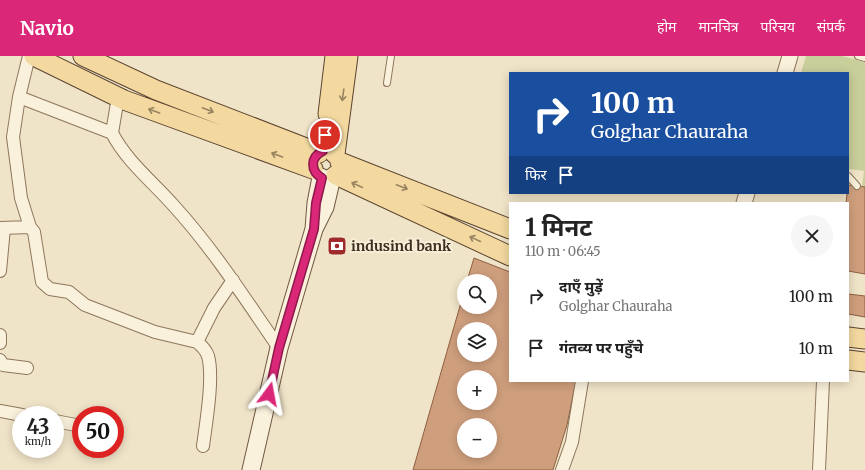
<!DOCTYPE html>
<html lang="hi">
<head>
<meta charset="utf-8">
<style>
  :root { --surface:#fff; --page:#f6f6f6; --text:#222; --muted:#767676; --accent:#db2777 }
  body { margin:0; font-family:Merriweather,"Noto Sans Devanagari",serif; background:var(--page); color:var(--text); height:100vh; display:flex; flex-direction:column; font-size:15px; white-space:nowrap }
  * { box-sizing:border-box; margin:0 }
  p { font-size:13px; color:var(--muted) }
  .icon { flex:none; width:22px; height:22px; fill:none; stroke:currentColor; stroke-width:2; stroke-linecap:round; stroke-linejoin:round }
  .map { position:relative; flex:1; overflow:hidden }
  .panel { position:absolute; left:509px; top:146px; width:340px; height:180px; display:flex; flex-direction:column; background:var(--surface); border-radius:0px; box-shadow:0 2px 10px #0003 }
  .panel>* { flex:none }
  .top-card { position:absolute; left:509px; top:16px; width:340px; height:122px; border-radius:0px; box-shadow:0 2px 10px #0003; background:#1a4fa0; color:#fff; overflow:hidden }
  .fabs { position:absolute; left:457px; top:218px; display:grid; gap:8px }
  .fabs a { display:grid; place-items:center; width:40px; height:40px; border-radius:50%; background:var(--surface); box-shadow:0 2px 10px #0003; font-size:20px }
  .speed { position:absolute; left:12px; top:350px; display:flex; gap:8px; font-size:20px; font-weight:700; text-align:center }
  .speed>* { display:grid; place-content:center; width:52px; height:52px; border-radius:50%; background:var(--surface); box-shadow:0 2px 10px #0003; line-height:1 }
  .speed small { font-size:10px; font-weight:400 }
  .speed .limit { border:6px solid #d22; background:#fff; color:#111 }
  .pin { position:absolute; display:grid; place-items:center; width:34px; height:34px; color:#fff; margin:-17px; border:2px solid #fff; border-radius:50%; box-shadow:0 1px 4px #0007 }
  .me { position:absolute; width:44px; margin:-22px; rotate:13deg; stroke-linejoin:round; filter:drop-shadow(0 0 3px #0008) }
  .turn { display:flex; align-items:center; gap:14px; height:84px; padding:0 16px; font-size:18px }
  .turn .icon { width:52px; height:52px; stroke-width:2.5 }
  .turn b { display:block; font-size:28px; line-height:34px }
  .then { display:flex; align-items:center; height:38px; padding:0 16px; background:#0003; gap:8px; font-size:15px }
  .round { display:grid; place-items:center; flex:none; width:42px; height:42px; border-radius:21px; background:var(--page) }
  .headline { display:flex; align-items:center; justify-content:space-between; height:68px; padding:0 16px }
  h1 { font-size:24px; font-weight:700; line-height:30px }
  ul { padding:0; list-style:none }
  li { display:flex; align-items:center; gap:12px; height:52px; padding:0 16px }
  li div { flex:1 }
  li b { display:block; font-size:15px }
  li em { font-style:normal }
  header { display:flex; align-items:center; gap:24px; box-sizing:border-box; height:56px; padding:0 20px; background:var(--accent); color:#fff }
  header strong { font-size:19px }
  nav { display:flex; gap:22px; margin-inline-start:auto; font-size:14px }
  .map>svg:first-child { display:block }
  .green { fill:#c9cf9b }
  .building { fill:#cf9f7d; stroke:#8d5f41; fill-rule:evenodd }
  .lines { fill:none; stroke-linecap:round; stroke-linejoin:round }
  .service-casing { stroke:#8d765c; stroke-width:8 }
  .minor-casing { stroke:#8d765c; stroke-width:14 }
  .tertiary-casing { stroke:#8d765c; stroke-width:17 }
  .secondary-casing { stroke:#6f573f; stroke-width:19 }
  .primary-casing { stroke:#5b4430; stroke-width:21 }
  .service { stroke:#faf1dc; stroke-width:6 }
  .minor { stroke:#faf1dc; stroke-width:12 }
  .tertiary { stroke:#faf1dc; stroke-width:15 }
  .secondary { stroke:#faf1dc; stroke-width:17 }
  .primary { stroke:#f3d9a0; stroke-width:19 }
  .oneway { stroke:#988460 }
  .route-casing { stroke:#8e194d; stroke-width:10 }
  .route { stroke:#db2777; stroke-width:7 }
  .labels { text-anchor:middle; dominant-baseline:central; stroke-width:4; stroke-linejoin:round; paint-order:stroke }
  .poi-label { font-size:14px; font-weight:bold; fill:#3d2e20; stroke:#f7eed8; text-anchor:start }
</style>
</head>
<body>
<header>
<strong>Navio</strong>
<nav><a>होम</a><a>मानचित्र</a><a>परिचय</a><a>संपर्क</a></nav>
</header>
<div class="map">
<svg width="865" height="414" viewBox="0 0 865 414">
  <rect width="100%" height="100%" fill="#f0e4c8"/>
  <path class="green" d="M806,0H842L865,6V131H862L864,115L848,113V17H801Z"/>
  <path class="building" d="M848,129L865,131V218L848,215V147H846Z
    M474,202L510,216V325H576L567,369L553,414H413L464,236V251H490V225H467ZM464,273H490V299H464ZM464,321H490V347H464ZM464,369H490V395H464Z
    M848,238L865,240V261L848,258Z"/>
  <g class="lines">
    <g class="service-casing">
      <path id="service" d="M858,0L865,2
        M387,27L391,0
        M848,120L857,130"/>
    </g>
    <g class="minor-casing">
      <path id="minor" d="M29,0L19,41L13,81L21,142L30,171L34,176L42,226L50,233L69,236L85,249L155,276L197,286L214,252L233,224
        M19,41L112,77
        M118,41L112,77C127,106 153,126 174,150C214,194 246,244 279,292
        M0,172L30,171
        M0,215L4,172
        M0,279V287
        M197,286C202,290 206,294 208,300C214,321 206,367 203,390
        M0,304L3,309L27,312
        M0,355L22,359
        M55,365L81,370
        M562,414L572,386L582,325
        M819,414L823,325"/>
    </g>
    <g class="tertiary-casing">
      <path id="tertiary" d="M785,17L790,0
        M744,147L747,137"/>
    </g>
    <g class="secondary-casing">
      <path id="secondary" d="M321,121L316,147L314,173L325,151L332,121
        M251,414L279,292L314,173"/>
    </g>
    <g class="primary-casing">
      <path id="primary" d="M34,0L124,44L313,113
        M83,0L156,34L319,97
        M328,58L335,0
        M335,98L348,0
        M340,106L510,173
        M336,119L510,200
        M848,281L865,283
        M848,304L865,306"/>
    </g>
    <use href="#service" class="service"/>
    <use href="#minor" class="minor"/>
    <use href="#tertiary" class="tertiary"/>
    <use href="#secondary" class="secondary"/>
    <use href="#primary" class="primary"/>
  </g>
  <defs><path id="oneway-shaft" d="M-6 0H5M1.5-3L5.5 0L1.5 3" fill="none" stroke-width="1.6" stroke-linecap="round" stroke-linejoin="round"/></defs>
  <g class="oneway">
    <use href="#oneway-shaft" transform="translate(343 39) rotate(98)"/>
    <use href="#oneway-shaft" transform="translate(208 54) rotate(21)"/>
    <use href="#oneway-shaft" transform="translate(154 55) rotate(-160)"/>
    <use href="#oneway-shaft" transform="translate(277 99) rotate(-160)"/>
    <use href="#oneway-shaft" transform="translate(357 129) rotate(-155)"/>
    <use href="#oneway-shaft" transform="translate(402 131) rotate(21)"/>
    <use href="#oneway-shaft" transform="translate(475 183) rotate(-155)"/>
  </g>
  <g class="lines">
    <g class="route-casing">
      <path id="route" d="M269,338L279,292L314,173L316,147L322,122C310,115 310,101 323,95L325,79"/>
    </g>
    <use href="#route" class="route"/>
  </g>
  <defs>
    <g id="bank-square" transform="scale(1)"><rect x="-9" y="-9" width="18" height="18" rx="4" fill="#9e2a2b" stroke="#f7eed8"/><path d="M-6-4H6V4H-6ZM0-2.3a2.3 2.3 0 1 0 0 4.6a2.3 2.3 0 1 0 0-4.6Z" fill="#fff"/></g>
  </defs>
  <g fill-rule="evenodd">
    <use href="#bank-square" x="337" y="190"/>
  </g>
  <g class="labels">
    <g class="poi-label">
      <text x="351" y="190">indusind bank</text>
    </g>
  </g>
</svg>
<div class="fabs">
<a><svg class="icon" aria-label="search" viewBox="0 0 24 24"><circle cx="10" cy="10" r="6"/><path d="M15 15l6 6"/></svg></a>
<a><svg class="icon" aria-label="layers" viewBox="0 0 24 24"><path d="M12 4l9 5-9 5-9-5zM3 14l9 5 9-5"/></svg></a>
<a>+</a>
<a>−</a>
</div>
<div class="speed"><div>43<small>km/h</small></div><div class="limit">50</div></div>
<div class="pin" style="left:325px;top:79px;background:#d93025"><svg class="icon" aria-label="arrive" viewBox="0 0 24 24"><path d="M6 21V4h12l-3 4 3 4H6"/></svg></div>
<svg class="me" style="left:269px;top:338px" viewBox="-20 -20 40 40"><path d="M0-17L14 15 0 8-14 15z" fill="#db2777" stroke="#fff" stroke-width="4"/></svg>
<div class="top-card">
<div class="turn"><svg class="icon" aria-label="right" viewBox="0 0 24 24"><path d="M7 20v-9h11M14 6l5 5-5 5"/></svg><div><b>100 m</b>Golghar Chauraha</div></div>
<div class="then">फिर<svg class="icon" aria-label="arrive" viewBox="0 0 24 24"><path d="M6 21V4h12l-3 4 3 4H6"/></svg></div>
</div>
<section class="panel">
<div class="headline"><div><h1>1 मिनट</h1><p>110 m · 06:45</p></div><a class="round"><svg class="icon" aria-label="close" viewBox="0 0 24 24"><path d="M6 6l12 12M18 6L6 18"/></svg></a></div>
<ul>
<li><svg class="icon" aria-label="right" viewBox="0 0 24 24"><path d="M7 20v-9h11M14 6l5 5-5 5"/></svg><div><b>दाएँ मुड़ें</b><p>Golghar Chauraha</p></div><em>100 m</em></li>
<li><svg class="icon" aria-label="arrive" viewBox="0 0 24 24"><path d="M6 21V4h12l-3 4 3 4H6"/></svg><div><b>गंतव्य पर पहुँचे</b></div><em>10 m</em></li>
</ul>
</section>
</div>
</body>
</html>
